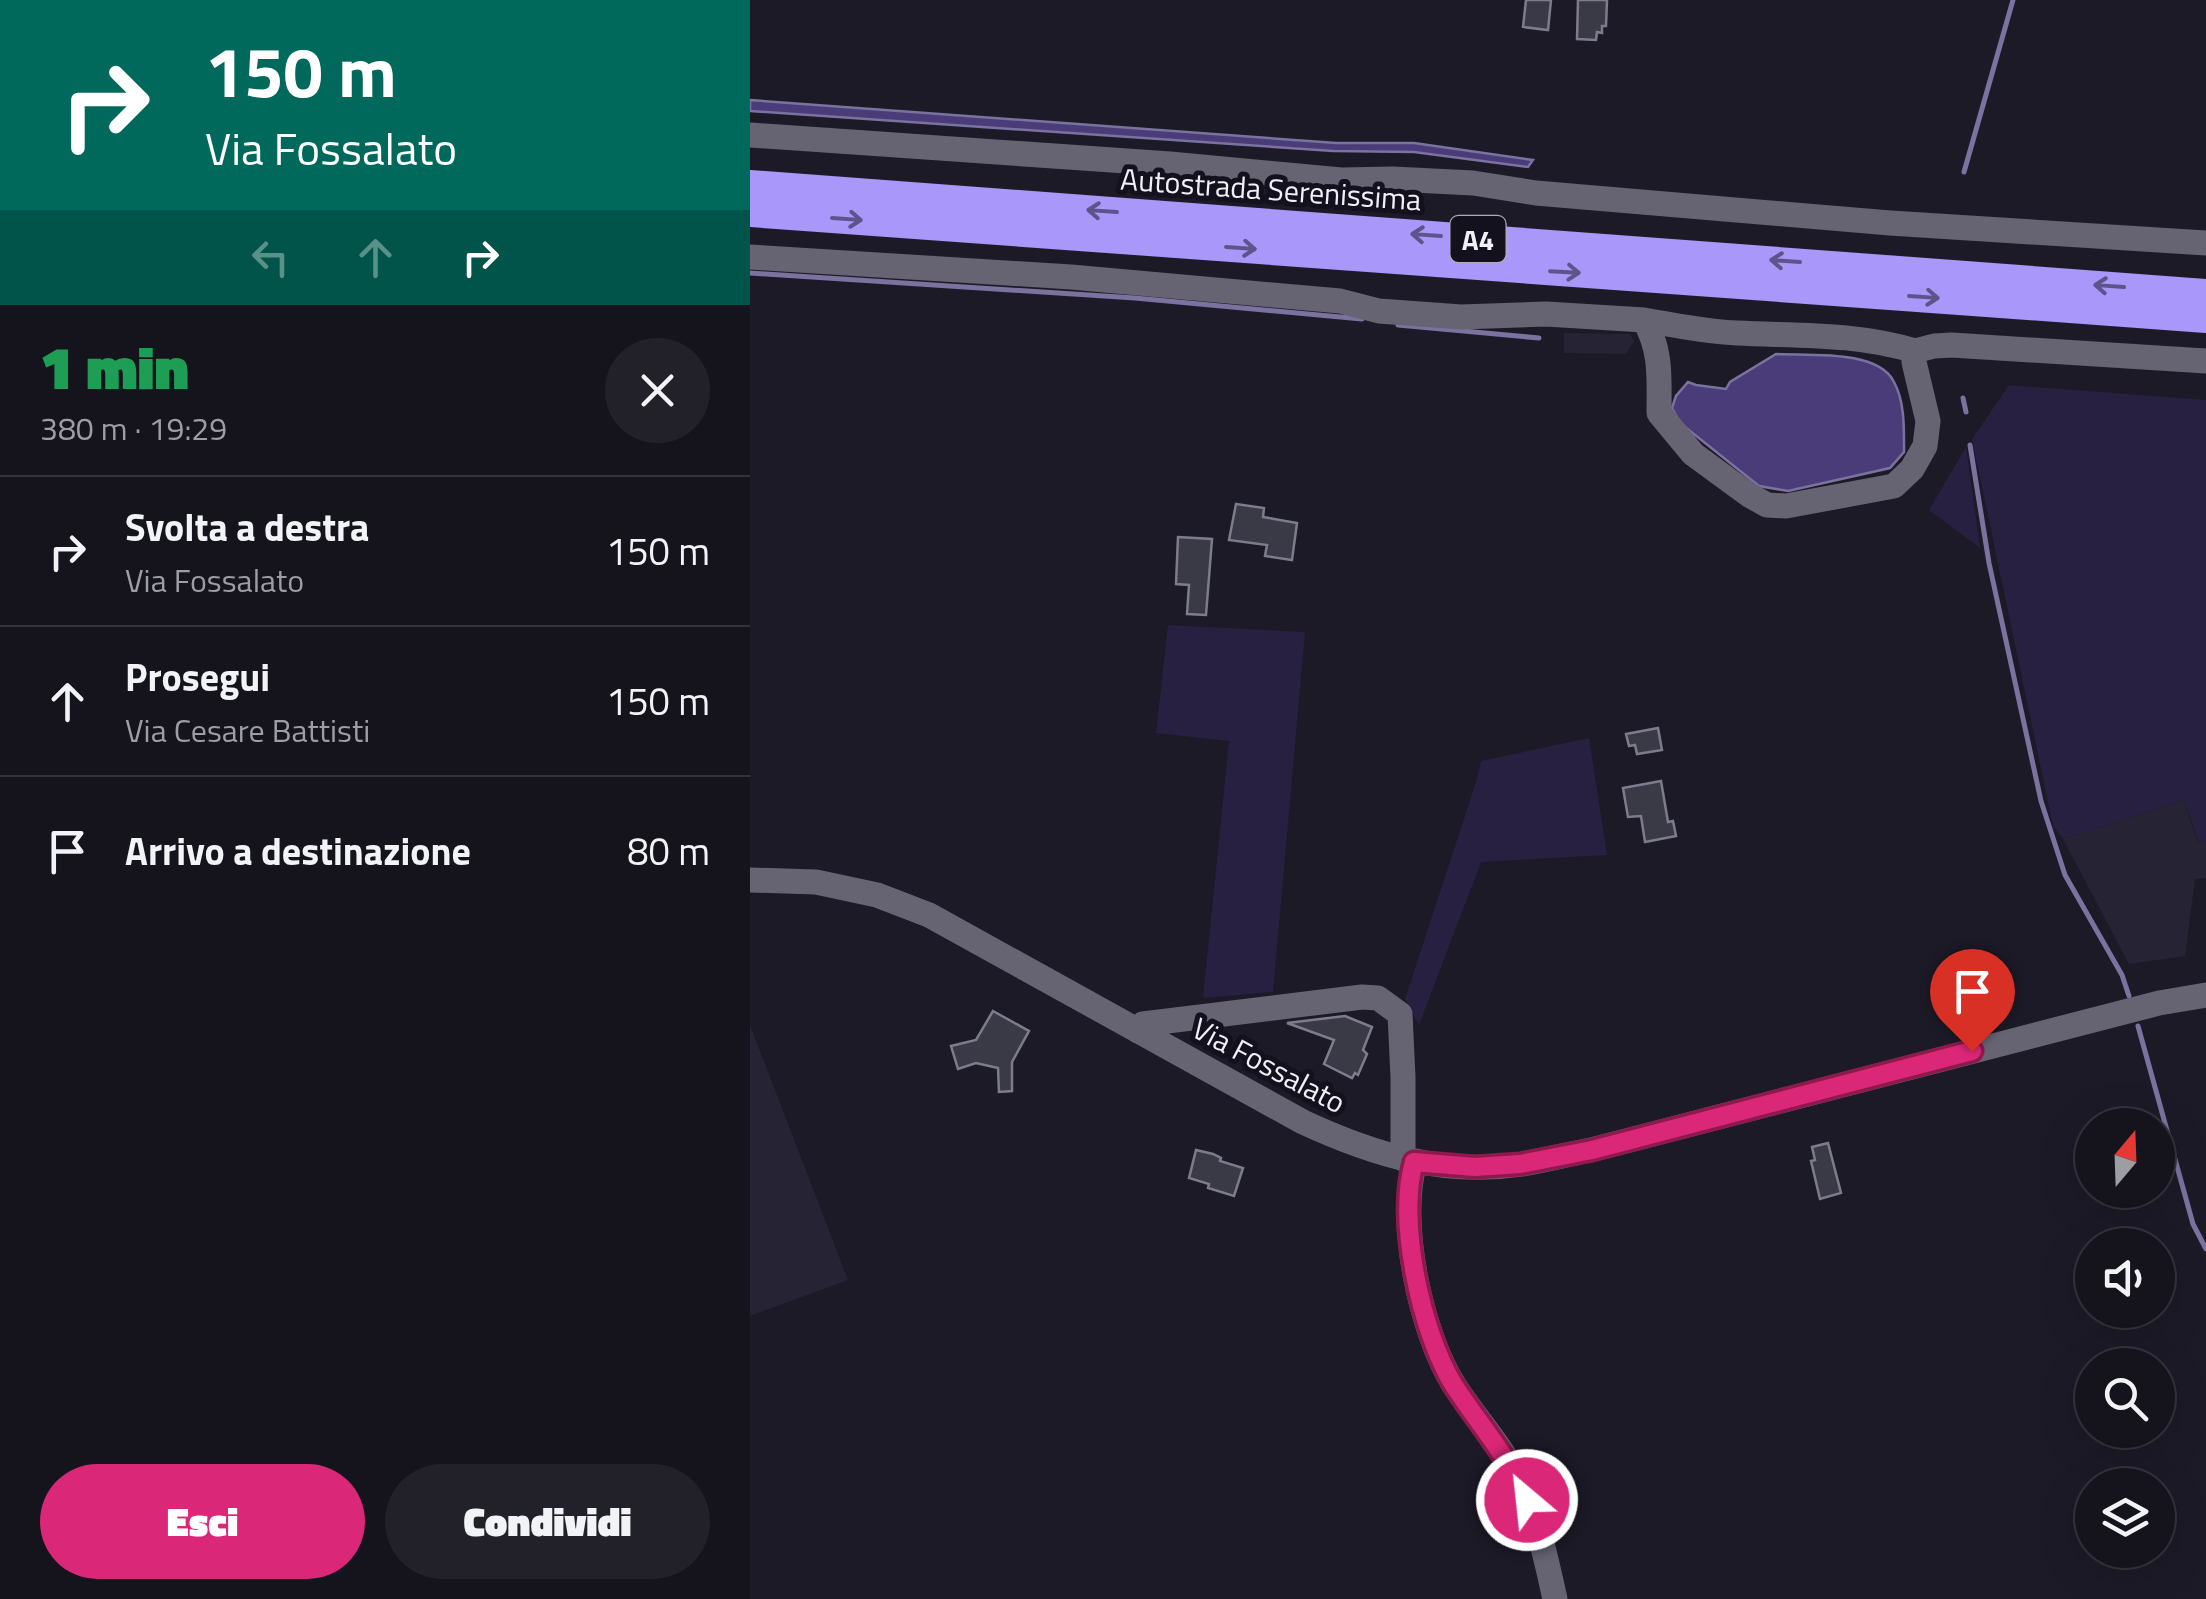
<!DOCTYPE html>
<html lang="it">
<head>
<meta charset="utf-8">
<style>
  :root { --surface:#15141d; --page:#22212a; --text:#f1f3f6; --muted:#9d9ea4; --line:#34333b; --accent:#db2777 }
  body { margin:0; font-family:"Titillium Web",sans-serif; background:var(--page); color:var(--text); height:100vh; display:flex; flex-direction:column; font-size:38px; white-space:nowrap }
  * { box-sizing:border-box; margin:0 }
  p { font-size:32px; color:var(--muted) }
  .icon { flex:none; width:55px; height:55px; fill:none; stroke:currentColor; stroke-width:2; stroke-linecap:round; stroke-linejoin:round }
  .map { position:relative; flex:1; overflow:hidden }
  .drawer { display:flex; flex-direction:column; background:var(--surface); width:750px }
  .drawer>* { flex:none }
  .top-card { background:#00695c; color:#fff; overflow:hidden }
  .needle { width:65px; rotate:19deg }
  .tools { position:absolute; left:1325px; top:1108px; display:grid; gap:20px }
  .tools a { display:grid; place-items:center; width:100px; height:100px; border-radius:50%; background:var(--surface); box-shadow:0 10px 40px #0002,0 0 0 2px var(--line); font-size:50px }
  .pin { position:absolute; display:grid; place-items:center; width:85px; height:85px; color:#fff; margin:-102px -42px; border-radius:50% 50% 50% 0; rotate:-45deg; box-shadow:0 0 10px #0007 }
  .pin .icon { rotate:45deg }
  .me { position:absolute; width:110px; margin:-55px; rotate:332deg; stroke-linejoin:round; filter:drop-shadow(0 0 8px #0008) }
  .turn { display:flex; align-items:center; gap:35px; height:210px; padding:0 40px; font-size:45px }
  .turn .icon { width:130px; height:130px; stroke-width:2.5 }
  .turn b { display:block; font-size:70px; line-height:85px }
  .lanes { display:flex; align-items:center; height:95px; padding:0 40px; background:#0003; justify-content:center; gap:50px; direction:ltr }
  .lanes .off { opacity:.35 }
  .round { display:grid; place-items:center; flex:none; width:105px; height:105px; border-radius:52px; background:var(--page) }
  .headline { display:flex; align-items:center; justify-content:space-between; height:170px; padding:0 40px }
  h1 { font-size:60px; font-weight:800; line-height:75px; color:#1e9e55 }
  .primary-button { display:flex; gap:20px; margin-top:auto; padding:20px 40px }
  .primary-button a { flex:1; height:115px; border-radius:60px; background:var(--accent); color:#fff; font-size:40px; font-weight:800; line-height:115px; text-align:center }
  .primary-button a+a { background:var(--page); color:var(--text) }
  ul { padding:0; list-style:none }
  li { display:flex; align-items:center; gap:30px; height:150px; padding:0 40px; border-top:2px solid var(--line) }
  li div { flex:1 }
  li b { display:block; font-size:38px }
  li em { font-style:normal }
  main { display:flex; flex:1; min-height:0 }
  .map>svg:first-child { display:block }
  .built { fill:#262335 }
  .green { fill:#272041 }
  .water { fill:#493c79; stroke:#7b729f; stroke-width:2.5 }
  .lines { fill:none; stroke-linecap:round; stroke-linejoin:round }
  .stream { stroke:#7b729f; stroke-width:5 }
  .building { fill:#3a3946; stroke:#7e7c8c; stroke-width:2.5 }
  .minor { stroke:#666473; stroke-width:25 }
  .highway { stroke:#a997f9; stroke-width:30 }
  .oneway { stroke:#5e548b }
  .route-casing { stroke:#8e194d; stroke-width:25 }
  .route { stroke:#db2777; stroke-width:18 }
  .labels { text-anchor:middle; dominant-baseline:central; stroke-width:10; stroke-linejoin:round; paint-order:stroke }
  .shield { fill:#13111d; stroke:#aeadb6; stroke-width:2.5 }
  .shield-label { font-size:28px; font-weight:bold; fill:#f1f0f8 }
  .street-label { font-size:30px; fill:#f1f0f8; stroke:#13111d }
</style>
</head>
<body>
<main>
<section class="drawer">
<div class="top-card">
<div class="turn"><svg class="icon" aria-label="right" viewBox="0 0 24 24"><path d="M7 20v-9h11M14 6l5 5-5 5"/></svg><div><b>150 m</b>Via Fossalato</div></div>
<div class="lanes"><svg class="icon off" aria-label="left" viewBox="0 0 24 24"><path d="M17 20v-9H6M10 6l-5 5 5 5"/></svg><svg class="icon off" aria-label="ahead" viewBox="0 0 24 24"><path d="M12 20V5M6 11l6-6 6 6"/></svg><svg class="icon" aria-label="right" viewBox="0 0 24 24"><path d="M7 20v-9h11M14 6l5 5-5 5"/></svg></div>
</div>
<div class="headline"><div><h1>1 min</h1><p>380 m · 19:29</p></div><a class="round"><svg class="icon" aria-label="close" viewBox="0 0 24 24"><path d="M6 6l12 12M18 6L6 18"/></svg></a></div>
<ul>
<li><svg class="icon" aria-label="right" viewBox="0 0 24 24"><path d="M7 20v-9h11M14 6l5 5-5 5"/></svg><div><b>Svolta a destra</b><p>Via Fossalato</p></div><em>150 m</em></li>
<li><svg class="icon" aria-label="ahead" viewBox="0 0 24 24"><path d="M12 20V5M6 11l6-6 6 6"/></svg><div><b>Prosegui</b><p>Via Cesare Battisti</p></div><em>150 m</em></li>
<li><svg class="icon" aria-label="arrive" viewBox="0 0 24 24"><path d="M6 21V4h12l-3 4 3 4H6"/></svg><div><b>Arrivo a destinazione</b></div><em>80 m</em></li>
</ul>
<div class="primary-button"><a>Esci</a><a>Condividi</a></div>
</section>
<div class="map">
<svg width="1456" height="1599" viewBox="0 0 1456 1599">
  <rect width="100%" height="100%" fill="#1c1a27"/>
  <path class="built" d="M814,333L880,334L884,341L876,354L814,353Z
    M1434,800L1448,843L1456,841V878L1445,879L1435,956L1379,964L1313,839Z
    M0,1025L98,1280L0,1316Z"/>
  <path class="green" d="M1259,385L1456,400V841L1449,843L1434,800L1313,839L1303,826L1222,439Z
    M1216,447L1230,548L1179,510Z
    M418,625L555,632L523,992L453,998L479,741L406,733Z
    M839,738L857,855L731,862L669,1025L655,999L727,779L731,761Z"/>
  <path class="water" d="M0,100L586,143H664L783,160L778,167L664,152L583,151L0,111Z
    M1026,354C1058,356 1128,349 1144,382C1155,402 1154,429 1154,452L1140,468L1038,491L1009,486L930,423L922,408L926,396L938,382L946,385L976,389L980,382Z"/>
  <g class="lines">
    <path class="stream" d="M1214,172L1263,0
      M0,273L385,298L612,319
      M648,325L789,338
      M1213,398L1216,412
      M1220,445L1239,563L1291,801L1315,875L1372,975L1379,996
      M1388,1026L1443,1224L1456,1249"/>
  </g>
  <path class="building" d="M776,0H801L798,30L773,27Z
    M828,0H857L856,26H852V33L847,32L846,40L827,39Z
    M486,504L514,508L513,517L547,523L542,560L515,556L517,545L479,540Z
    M428,537L462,539L456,615L437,614L439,585L426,584Z
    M908,728L912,750L887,754L885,745L879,746L876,734Z
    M911,781L918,822L923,821L926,836L895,842L891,816L878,817L873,788Z
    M243,1011L279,1031L262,1062V1091L249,1092L248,1068L226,1063L208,1069L201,1046L226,1040Z
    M595,1016L622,1027L613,1050L617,1054L608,1075L605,1073L602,1078L574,1064L584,1040L537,1023Z
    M1078,1143L1091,1193L1070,1199L1061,1161L1065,1160L1062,1147Z
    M446,1150L463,1154L471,1158L470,1161L493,1168L484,1196L458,1188L459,1184L439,1178Z"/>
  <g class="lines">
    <path class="minor" d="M0,135L420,164L591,180L643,179L723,183L786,193L1140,223L1456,243
      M0,257L321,277L590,301L629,311L711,317L796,314L894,320C912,350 909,380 909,413L943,454L999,495L1017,505L1036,506L1144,486L1162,469L1175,446L1178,421L1164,362L1165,351L1184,346L1202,345L1456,361
      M894,320C925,325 956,332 987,333C1049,336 1105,333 1165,351
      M0,880L66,882L127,895L179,915L553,1122C624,1155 693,1176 773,1164C796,1160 819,1154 841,1150L1409,1003L1456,995
      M388,1031L393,1024L612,997L628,998L650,1014L653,1077V1159
      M665,1162C647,1221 671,1333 704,1385C725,1418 752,1446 769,1481C788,1518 796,1559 805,1599"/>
    <path class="highway" d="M0,185L1456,294
      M0,212L1456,318"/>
  </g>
  <defs><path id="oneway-shaft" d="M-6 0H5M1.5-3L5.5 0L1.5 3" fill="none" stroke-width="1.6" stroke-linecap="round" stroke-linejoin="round" transform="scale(2.5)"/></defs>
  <g class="oneway">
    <use href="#oneway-shaft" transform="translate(352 211) rotate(-176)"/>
    <use href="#oneway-shaft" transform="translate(97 219) rotate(4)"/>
    <use href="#oneway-shaft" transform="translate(676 235) rotate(-176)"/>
    <use href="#oneway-shaft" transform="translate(491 248) rotate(4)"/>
    <use href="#oneway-shaft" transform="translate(1035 261) rotate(-176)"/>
    <use href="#oneway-shaft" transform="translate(815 272) rotate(3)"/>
    <use href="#oneway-shaft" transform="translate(1359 286) rotate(-176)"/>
    <use href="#oneway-shaft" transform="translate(1174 297) rotate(4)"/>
  </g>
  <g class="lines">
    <g class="route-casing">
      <path id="route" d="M777,1500C759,1457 728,1423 703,1384C671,1331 647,1221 664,1162L725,1167L770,1164L842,1150L1222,1051"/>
    </g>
    <use href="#route" class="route"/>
  </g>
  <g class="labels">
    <rect class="shield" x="700.5" y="216" width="55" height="46" rx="8"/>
    <g class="shield-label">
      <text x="728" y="239">A4</text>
    </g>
    <g class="street-label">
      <text transform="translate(521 189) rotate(4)">Autostrada Serenissima</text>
      <text transform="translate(519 1065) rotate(28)">Via Fossalato</text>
    </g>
  </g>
</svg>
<div class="tools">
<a><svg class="needle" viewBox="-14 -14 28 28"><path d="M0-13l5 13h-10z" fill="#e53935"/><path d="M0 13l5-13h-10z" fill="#9d9ea4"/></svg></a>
<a><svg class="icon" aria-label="sound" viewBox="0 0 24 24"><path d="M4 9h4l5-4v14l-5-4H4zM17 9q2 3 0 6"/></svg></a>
<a><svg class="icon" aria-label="search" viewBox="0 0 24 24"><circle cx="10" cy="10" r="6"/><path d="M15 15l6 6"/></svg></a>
<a><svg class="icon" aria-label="layers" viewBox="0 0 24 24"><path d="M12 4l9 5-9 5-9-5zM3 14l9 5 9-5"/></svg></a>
</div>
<div class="pin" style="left:1222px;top:1051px;background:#d93025"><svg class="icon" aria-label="arrive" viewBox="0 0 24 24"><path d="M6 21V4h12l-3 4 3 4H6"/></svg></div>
<svg class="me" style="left:777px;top:1500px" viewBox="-20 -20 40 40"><circle r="17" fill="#db2777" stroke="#fff" stroke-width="3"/><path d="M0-11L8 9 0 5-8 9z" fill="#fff"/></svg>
</div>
</main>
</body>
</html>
